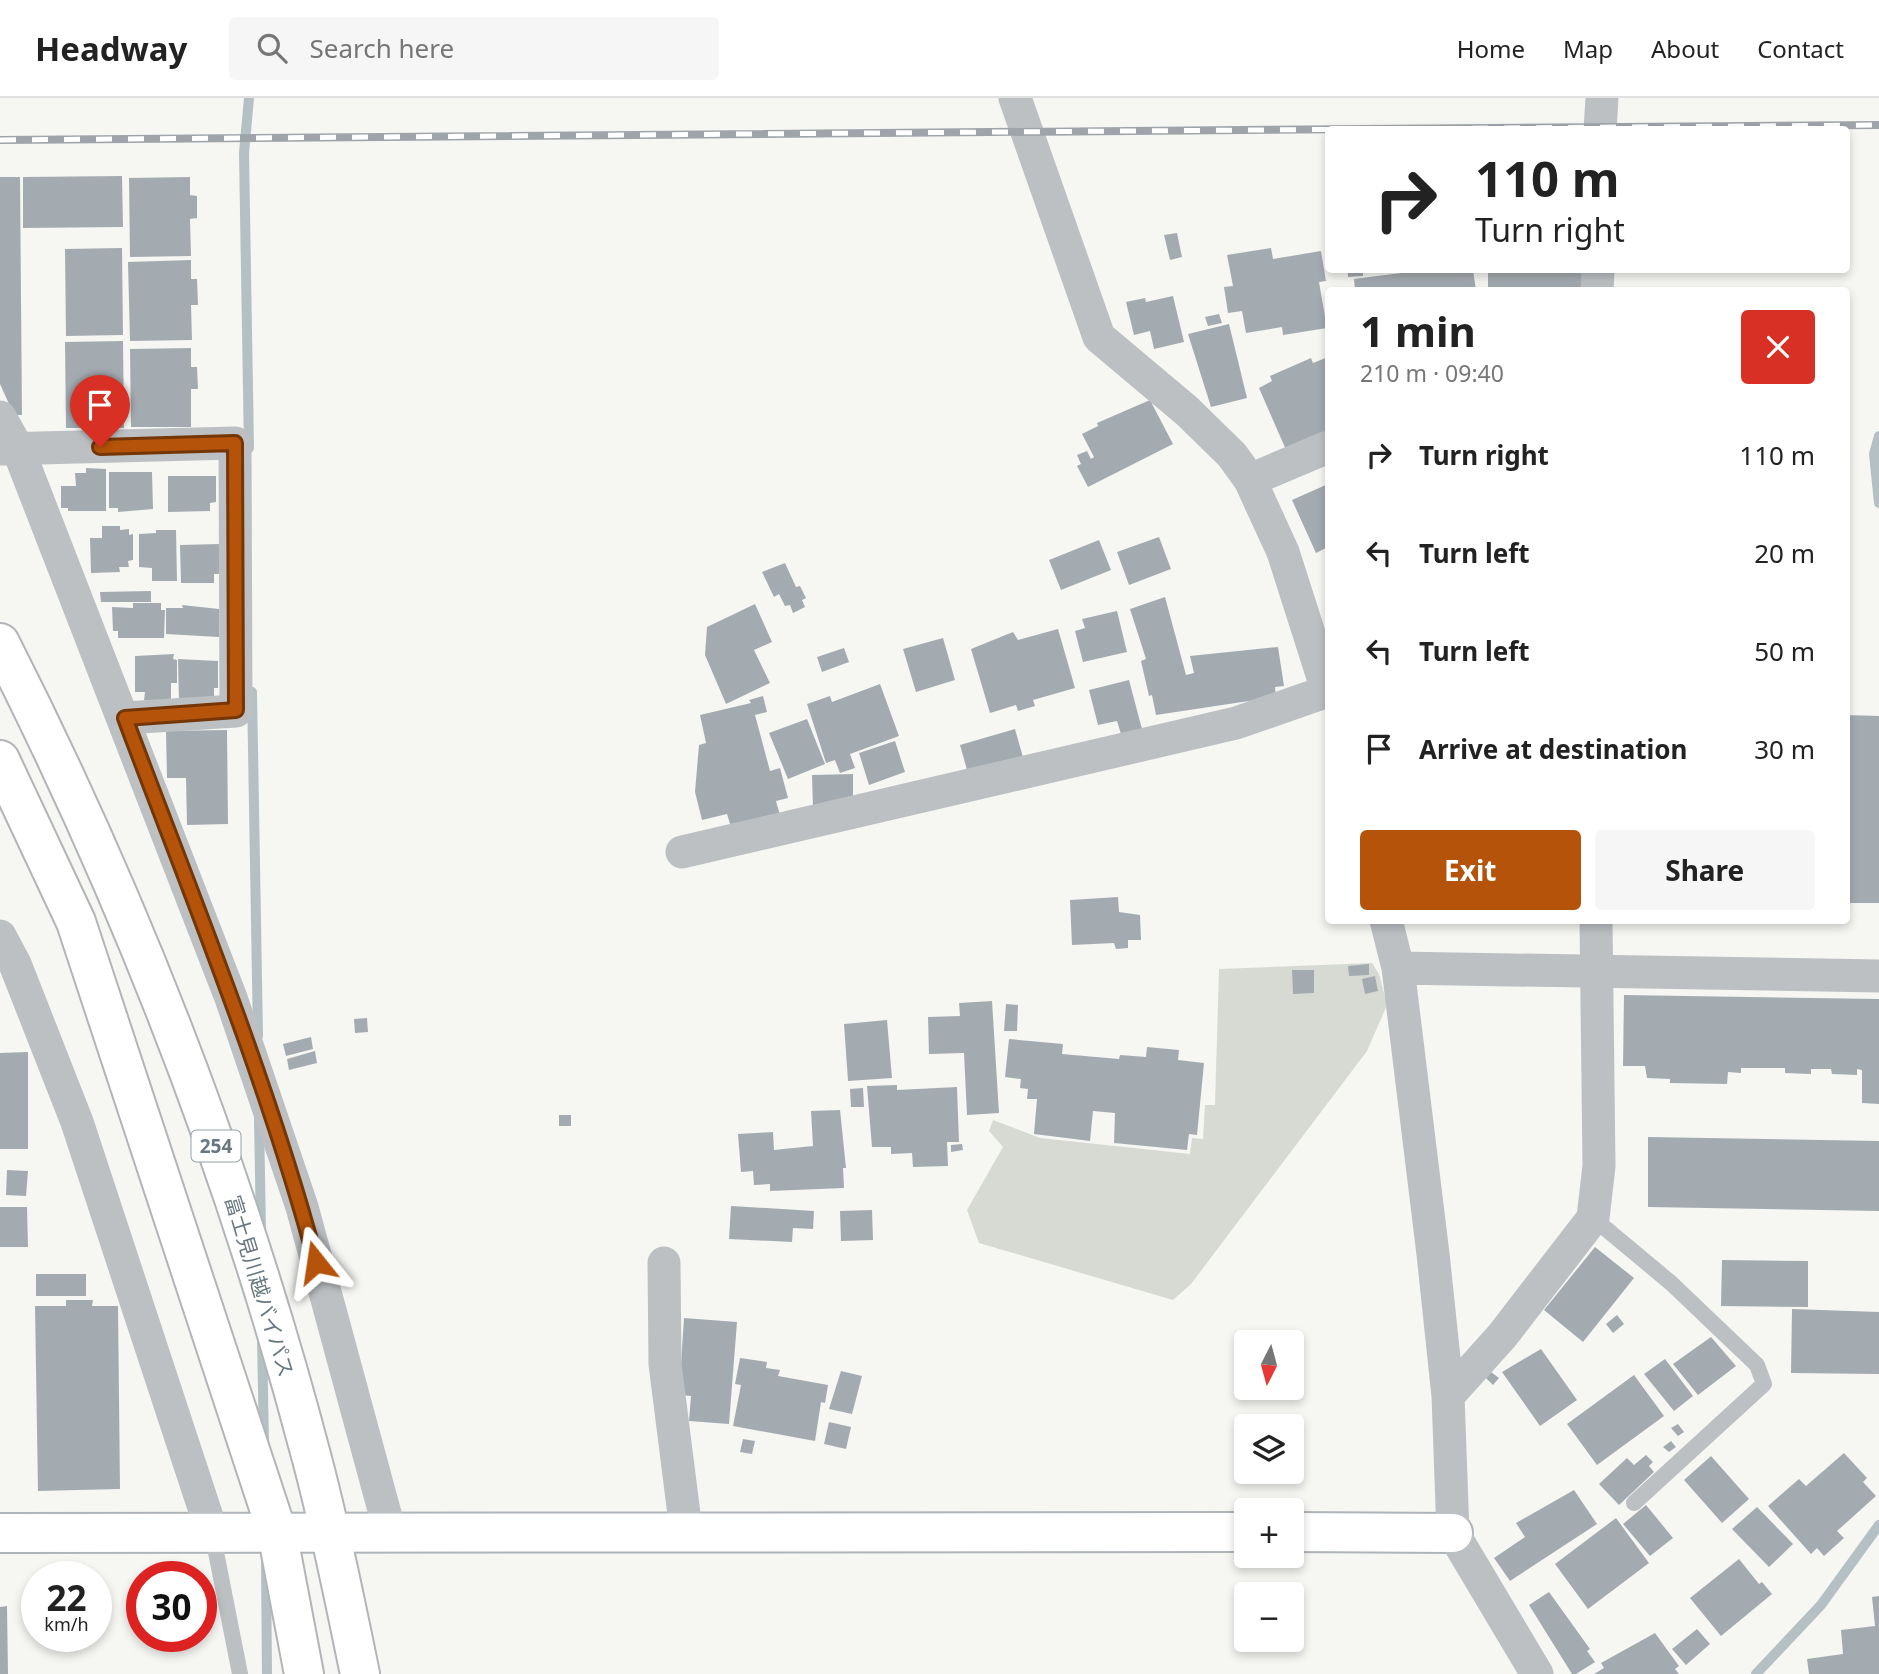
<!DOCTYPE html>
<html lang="en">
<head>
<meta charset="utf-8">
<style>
  :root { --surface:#fff; --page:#f6f6f6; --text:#222; --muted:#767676; --line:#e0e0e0; --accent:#b45309 }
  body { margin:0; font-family:"Noto Sans","Noto Sans JP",sans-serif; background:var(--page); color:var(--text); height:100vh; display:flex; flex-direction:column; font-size:26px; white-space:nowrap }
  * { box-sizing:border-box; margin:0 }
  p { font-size:23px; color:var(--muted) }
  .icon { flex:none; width:38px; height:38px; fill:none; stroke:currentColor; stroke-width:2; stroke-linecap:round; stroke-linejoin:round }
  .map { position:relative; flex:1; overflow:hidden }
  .drawer { position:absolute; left:1325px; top:189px; width:525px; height:637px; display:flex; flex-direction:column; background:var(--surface); border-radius:7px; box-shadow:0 4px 10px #0003 }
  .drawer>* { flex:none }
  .hud { position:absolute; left:1325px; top:28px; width:525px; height:147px; border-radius:7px; box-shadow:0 4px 10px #0003; background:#fff; color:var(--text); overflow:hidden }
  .needle { width:46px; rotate:186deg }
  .buttons { position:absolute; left:1234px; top:1232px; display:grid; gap:14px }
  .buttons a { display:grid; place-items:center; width:70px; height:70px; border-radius:7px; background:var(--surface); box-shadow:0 4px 10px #0003; font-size:35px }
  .speed { position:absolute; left:21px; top:1463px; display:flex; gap:14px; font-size:35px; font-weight:700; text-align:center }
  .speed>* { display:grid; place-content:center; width:91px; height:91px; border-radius:50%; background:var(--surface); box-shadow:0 4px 10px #0003; line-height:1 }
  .speed small { font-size:18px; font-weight:400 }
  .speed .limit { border:10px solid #d22; background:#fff; color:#111 }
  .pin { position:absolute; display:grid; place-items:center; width:60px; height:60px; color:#fff; margin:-72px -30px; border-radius:50% 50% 50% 0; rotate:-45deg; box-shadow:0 0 7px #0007 }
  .pin .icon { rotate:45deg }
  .me { position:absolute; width:77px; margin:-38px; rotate:345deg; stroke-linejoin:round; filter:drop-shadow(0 0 5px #0008) }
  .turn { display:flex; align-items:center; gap:24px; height:147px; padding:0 35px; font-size:32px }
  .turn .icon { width:91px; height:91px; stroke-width:2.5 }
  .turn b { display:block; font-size:49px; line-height:60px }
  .round { display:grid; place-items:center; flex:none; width:74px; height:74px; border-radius:7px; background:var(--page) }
  .headline { display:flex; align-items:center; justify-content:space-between; height:119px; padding:0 35px }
  h1 { font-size:42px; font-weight:700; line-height:52px }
  .action { display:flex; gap:14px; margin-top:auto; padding:14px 35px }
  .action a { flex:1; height:80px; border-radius:7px; background:var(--accent); color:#fff; font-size:28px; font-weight:700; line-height:80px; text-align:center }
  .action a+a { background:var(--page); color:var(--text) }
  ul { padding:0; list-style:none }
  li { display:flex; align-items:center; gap:21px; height:98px; padding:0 35px }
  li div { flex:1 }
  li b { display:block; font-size:26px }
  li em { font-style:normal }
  header { display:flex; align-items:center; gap:42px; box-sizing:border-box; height:98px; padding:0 35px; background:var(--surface); border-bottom:2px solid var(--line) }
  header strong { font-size:33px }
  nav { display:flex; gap:38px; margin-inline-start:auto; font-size:24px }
  .search { width:490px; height:63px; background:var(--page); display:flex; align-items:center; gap:18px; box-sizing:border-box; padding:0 24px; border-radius:7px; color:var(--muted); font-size:26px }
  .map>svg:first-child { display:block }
  .green { fill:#d6dad3 }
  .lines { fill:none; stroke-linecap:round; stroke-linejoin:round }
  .stream { stroke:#b4c0c3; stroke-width:10 }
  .building { fill:#a4abb0 }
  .secondary-casing { stroke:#aeb4b8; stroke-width:42 }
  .highway-casing { stroke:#b2b5b8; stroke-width:42 }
  .lane { stroke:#bcc0c3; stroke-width:16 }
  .street { stroke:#bcc0c3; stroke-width:33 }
  .secondary { stroke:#fff; stroke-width:38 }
  .highway { stroke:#fff; stroke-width:38 }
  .rail-casing { stroke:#9ea4a9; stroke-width:8 }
  .rail { stroke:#fff; stroke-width:5; stroke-dasharray:16; stroke-linecap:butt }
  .route-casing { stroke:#753606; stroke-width:18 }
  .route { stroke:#b45309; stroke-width:12 }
  .labels { text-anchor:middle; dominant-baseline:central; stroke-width:7; stroke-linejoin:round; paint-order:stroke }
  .shield { fill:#fff; stroke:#96a0a7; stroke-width:2 }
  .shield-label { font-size:19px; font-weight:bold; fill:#697781 }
  .street-label { font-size:21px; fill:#697781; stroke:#fff }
</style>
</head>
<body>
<header>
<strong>Headway</strong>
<div class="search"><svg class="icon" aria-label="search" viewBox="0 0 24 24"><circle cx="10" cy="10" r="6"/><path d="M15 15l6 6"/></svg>Search here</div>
<nav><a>Home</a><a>Map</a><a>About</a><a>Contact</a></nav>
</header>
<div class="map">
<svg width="1879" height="1576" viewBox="0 0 1879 1576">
  <rect width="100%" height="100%" fill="#f6f6f3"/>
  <path class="green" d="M1372,865L1379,876L1387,907L1367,953L1191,1186L1173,1202L979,1145L967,1112L1003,1049L989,1033L993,1022L1040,1040L1190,1056L1192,1040L1203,1041L1205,1007H1215L1219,871Z"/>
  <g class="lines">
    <path class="stream" d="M1879,338L1874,356L1879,405
      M249,350L244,55L249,0
      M252,594L258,938
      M259,1021L261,1134
      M262,1241L264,1344
      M266,1465L267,1576
      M1756,1576L1821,1507L1879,1427"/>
  </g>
  <path class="building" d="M122,78L123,129L23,130V79Z
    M0,79H20L22,317H14L0,286Z
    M190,79V97L197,98V120L190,121L191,158L130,159L129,80Z
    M1177,135L1182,159L1170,162L1164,137Z
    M122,150L123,237L66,238L65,151Z
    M1271,150L1273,161L1321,153L1326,183L1319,184L1327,230L1283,237L1282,229L1246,235L1242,213L1228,215L1224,189L1233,188L1227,157Z
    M191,162V181H197L198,207H191L192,242L130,243L128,164Z
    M1348,172H1363V178L1348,179Z
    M1425,172H1473L1476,192H1355L1354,181Z
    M1488,172H1587L1586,192H1488Z
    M1173,198L1184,244L1154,251L1150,233L1134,237L1126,204L1145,200L1146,204Z
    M1219,216L1222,225L1208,228L1205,219Z
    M1229,226L1247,300L1211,309L1188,236Z
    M123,243L124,330H66L65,244Z
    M191,250V269H197L198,291H191V329H131L130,251Z
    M1328,259V336L1287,354L1259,290L1272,283L1270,278L1311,260L1313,265Z
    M1150,302L1173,346L1088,389L1077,368L1081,366L1077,357L1087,353L1091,361L1094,359L1082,336L1098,328L1097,325Z
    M86,370L106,371V413H68V410H61V388H76L75,375H86Z
    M109,374H152L153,411L118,414V410H109Z
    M168,378H216V404L210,405V413L168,414Z
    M1328,386V449L1316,455L1292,402Z
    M102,428H120V432L129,431V437L133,436V462L128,463L129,469H119L120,474L91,475L90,440H102Z
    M156,432H176L177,483H152V470L139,469V436L156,435Z
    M1159,439L1171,471L1129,487L1117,454Z
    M1099,442L1111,472L1061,492L1049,462Z
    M220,446V476H214V485H181L180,447Z
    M785,465L796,489L800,488L806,500L802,502L805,509L793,515L790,507L785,508L779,496L774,499L762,474Z
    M151,493V504H101L100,494Z
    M1165,499L1186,577L1194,575L1190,558L1278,549L1284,588L1275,589L1276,599L1156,617L1152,597L1149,598L1141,563L1146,561L1130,511Z
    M133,505H161V512H165L164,540H118V533H113L112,509L133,510Z
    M755,506L772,544L754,552L770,585L726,606L705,557L707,529Z
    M182,507L219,511V539L166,536V510H183Z
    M1117,513L1127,554L1083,564L1075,533L1085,530L1082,521Z
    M1058,531L1075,590L1033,602L1035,608L1018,613L1016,607L990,615L971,551L1013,534L1018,542Z
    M943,540L955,582L916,594L903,551Z
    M844,550L849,564L822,574L817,559Z
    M174,556L173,561L177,562V585H171V602H144L145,594H135V558Z
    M178,561L218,563V590H214V605H179Z
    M1129,582L1142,631L1121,636L1117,623L1098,627L1089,592Z
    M880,586L899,638L850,656L855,670L840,675L835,662L826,665L807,606L830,598L832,604Z
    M763,598L767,614L755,617L770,673L780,670L788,700L776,703L780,717L731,729L727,716L702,722L695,694L699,647L706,645L700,617L751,605L749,602Z
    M1846,617L1879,618V805H1846Z
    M807,621L825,666L788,681L769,635Z
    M1015,631L1024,663L969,679L960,647Z
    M227,632L228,726L187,727L186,680H167L166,633Z
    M895,643L905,674L869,687L859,655Z
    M853,676V709L813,710L812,677Z
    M1118,799L1119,814L1140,817L1141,842H1128V850L1116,851L1114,845L1072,847L1070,802Z
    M1369,866V877L1349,878L1348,868Z
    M1292,872H1314V895L1293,896Z
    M1375,878L1378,893L1365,896L1362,881Z
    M1624,897L1879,901V1006L1862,1005V972L1857,971V977L1832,976L1831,971H1811V976L1785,975V970H1741V975L1728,974L1727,986L1670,985V981L1647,980L1645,968H1623Z
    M992,903L999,1015L967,1017L964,955L929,956L928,919L960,918L959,905Z
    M1006,906L1018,907L1017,933H1004Z
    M367,920L368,934L355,935L354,921Z
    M887,922L892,980L848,983L844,926Z
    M311,939L313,951L286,958L283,946Z
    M1009,941L1063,946L1062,956L1119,961L1120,957L1146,959L1147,949L1179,952L1178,962L1204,965L1197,1037L1189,1036L1187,1052L1114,1045L1115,1015L1093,1013L1090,1043L1034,1036L1037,1001H1027L1028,991L1020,990L1021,981L1005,979Z
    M315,953L317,965L289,972L287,961Z
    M28,954V1051H0V955Z
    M897,987V992L957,989L959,1044H947L948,1068L913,1069L912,1055L891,1056V1049H872L867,988Z
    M863,990L864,1009H851L850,991Z
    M840,1012L846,1070H843L844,1090L770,1093V1086L754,1087L753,1073L741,1074L738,1036L773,1034L774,1052L813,1048L811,1013Z
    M559,1017H571V1028H559Z
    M1648,1039L1879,1043V1113L1648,1109Z
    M962,1046L963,1052L951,1054V1047Z
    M7,1072L28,1073L26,1098L6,1097Z
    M731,1108L814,1113L813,1131L793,1130L792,1144L729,1141Z
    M0,1109H27L28,1149H0Z
    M872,1112L873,1142L841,1143L840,1113Z
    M1595,1149L1634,1180L1583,1244L1544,1212Z
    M1722,1162L1808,1163V1209L1721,1208Z
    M36,1176H86V1198H36Z
    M66,1202H93L92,1208H118L120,1391L38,1393L35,1208H66Z
    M1792,1211L1879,1214V1276L1791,1275Z
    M1617,1217L1624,1226L1613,1235L1606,1226Z
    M684,1220L737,1224L729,1326L689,1323L691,1298L679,1297Z
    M1711,1239L1736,1268L1698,1297L1673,1266Z
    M1541,1251L1577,1302L1540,1328L1502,1274Z
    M740,1260L767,1264L766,1270L780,1272L778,1278L828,1287L825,1305L821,1304L815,1343L733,1328L741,1287L735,1286Z
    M1665,1261L1693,1298L1674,1313L1644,1276Z
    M841,1273L862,1278L852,1316L829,1311Z
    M1491,1274L1499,1280L1493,1287L1486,1280Z
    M1634,1277L1664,1318L1597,1367L1567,1326Z
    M829,1324L851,1329L846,1351L824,1346Z
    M1678,1326L1684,1334L1678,1338L1671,1330Z
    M743,1341L755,1343L752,1356L740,1354Z
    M1671,1343L1676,1349L1669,1354L1663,1349Z
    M1844,1355L1867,1380L1863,1384L1876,1398L1837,1433L1844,1440L1824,1458L1817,1450L1811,1456L1768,1408L1799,1381L1806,1388Z
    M1646,1357L1653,1364L1649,1368L1654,1374L1619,1407L1599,1386L1627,1360L1634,1367Z
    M1711,1358L1749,1401L1722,1425L1684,1382Z
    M1574,1392L1597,1426L1510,1483L1494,1460L1525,1439L1516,1425Z
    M1646,1407L1673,1440L1650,1458L1623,1426Z
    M1757,1409L1793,1446L1769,1469L1732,1431Z
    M1616,1420L1649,1465L1588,1511L1555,1466Z
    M1739,1461L1759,1486L1762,1484L1772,1496L1721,1538L1690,1500Z
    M1549,1494L1590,1551L1587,1553L1595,1564L1576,1576H1572L1529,1507Z
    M1879,1498V1576H1809L1807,1561L1843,1556L1841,1532L1875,1528L1872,1499Z
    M7,1508L8,1576H0V1509Z
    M1697,1531L1710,1546L1686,1567L1672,1551Z
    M1655,1535L1679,1568L1675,1571L1679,1576H1594L1604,1570L1601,1565Z"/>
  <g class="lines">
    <g class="secondary-casing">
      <path id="secondary" d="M1292,1434L1453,1435
        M0,1435L1246,1434"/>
    </g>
    <g class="highway-casing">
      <path id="highway" d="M0,545C132,805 238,1079 312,1361C331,1432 345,1504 360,1576
        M0,662L76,824L277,1434L304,1576"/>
    </g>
    <path class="lane" d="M1593,1120L1671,1185L1757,1267L1764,1286L1634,1405
      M212,1434L240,1576"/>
    <path class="street" d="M1015,0L1099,239L1187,313L1232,357L1250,382L1283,454L1328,595
      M1600,32L1602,0
      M1597,192L1598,172
      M0,319L18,351L231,900L302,1109L390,1434
      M0,351L235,345L236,613L125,620
      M1250,382L1328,349
      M682,754L1236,625L1328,593
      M1386,822L1398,870L1433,1156L1448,1298L1453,1435L1537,1576
      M0,838L15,866L77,1024L212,1434
      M1398,870L1879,878
      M664,1165L665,1266L686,1432
      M1448,1298L1502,1238L1593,1120L1599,1068L1596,822"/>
    <use href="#secondary" class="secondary"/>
    <use href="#highway" class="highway"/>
    <g class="rail-casing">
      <path id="rail" d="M0,42L1879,27"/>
    </g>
    <use href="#rail" class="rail"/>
  </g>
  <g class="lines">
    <g class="route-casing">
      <path id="route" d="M100,349L235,345L236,612L125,620C192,799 266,978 316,1164"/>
    </g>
    <use href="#route" class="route"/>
  </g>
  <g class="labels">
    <rect class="shield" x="191.5" y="1032.5" width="49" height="31" rx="5"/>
    <g class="shield-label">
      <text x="216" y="1048">254</text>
    </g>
    <g class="street-label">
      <text transform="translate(260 1188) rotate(73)">富士見川越バイパス</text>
    </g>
  </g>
</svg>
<div class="buttons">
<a><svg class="needle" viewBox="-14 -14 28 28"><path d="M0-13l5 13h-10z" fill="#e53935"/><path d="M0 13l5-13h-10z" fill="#767676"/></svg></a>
<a><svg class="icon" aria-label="layers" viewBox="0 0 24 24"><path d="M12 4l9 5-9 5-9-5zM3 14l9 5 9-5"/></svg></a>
<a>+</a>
<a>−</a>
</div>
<div class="speed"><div>22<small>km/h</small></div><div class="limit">30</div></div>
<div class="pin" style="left:100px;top:349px;background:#d93025"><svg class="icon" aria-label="arrive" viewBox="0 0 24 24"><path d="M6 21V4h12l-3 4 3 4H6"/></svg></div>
<svg class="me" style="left:316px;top:1164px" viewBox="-20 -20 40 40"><path d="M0-17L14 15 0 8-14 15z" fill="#b45309" stroke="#fff" stroke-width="4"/></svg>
<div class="hud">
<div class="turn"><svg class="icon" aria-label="right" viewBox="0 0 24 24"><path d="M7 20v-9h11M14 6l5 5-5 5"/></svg><div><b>110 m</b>Turn right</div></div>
</div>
<section class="drawer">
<div class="headline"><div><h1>1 min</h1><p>210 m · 09:40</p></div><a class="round" style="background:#d93025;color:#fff"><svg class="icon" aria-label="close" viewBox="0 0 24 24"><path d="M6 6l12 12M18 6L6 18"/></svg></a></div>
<ul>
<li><svg class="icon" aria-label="right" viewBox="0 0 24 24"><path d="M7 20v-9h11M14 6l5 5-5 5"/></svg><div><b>Turn right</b></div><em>110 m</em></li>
<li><svg class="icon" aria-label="left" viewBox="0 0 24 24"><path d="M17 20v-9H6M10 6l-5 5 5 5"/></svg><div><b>Turn left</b></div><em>20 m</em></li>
<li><svg class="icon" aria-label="left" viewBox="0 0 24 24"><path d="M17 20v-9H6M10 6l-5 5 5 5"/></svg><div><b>Turn left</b></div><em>50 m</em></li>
<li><svg class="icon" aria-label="arrive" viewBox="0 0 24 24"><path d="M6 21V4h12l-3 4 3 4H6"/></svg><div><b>Arrive at destination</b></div><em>30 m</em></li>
</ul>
<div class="action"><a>Exit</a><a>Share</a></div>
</section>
</div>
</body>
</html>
